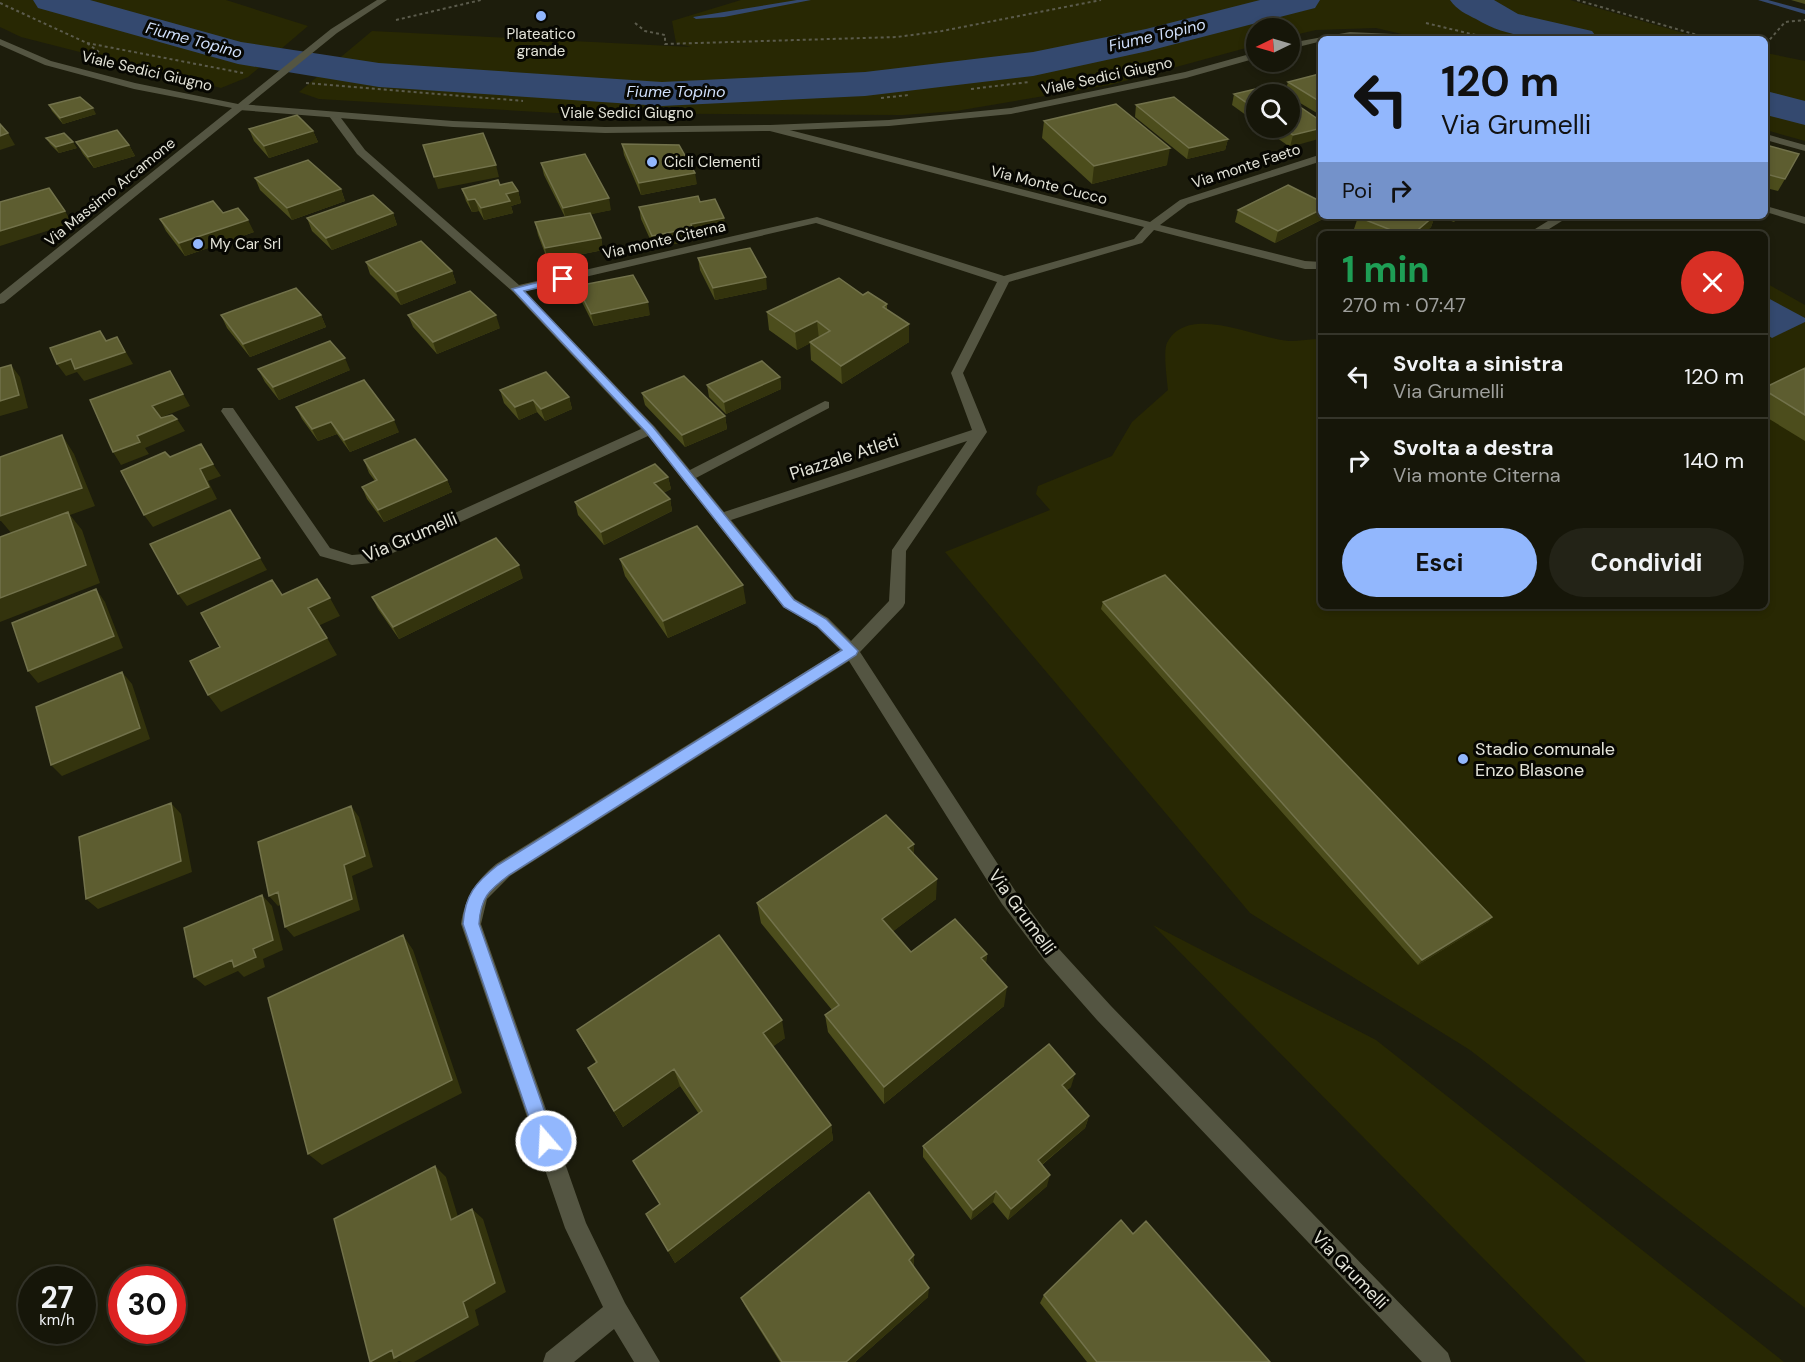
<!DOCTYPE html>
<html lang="it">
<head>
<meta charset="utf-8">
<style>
  :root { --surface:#161609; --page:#232317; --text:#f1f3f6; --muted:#9e9f9c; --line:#35352a; --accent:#92b7fd }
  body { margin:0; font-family:"DM Sans",sans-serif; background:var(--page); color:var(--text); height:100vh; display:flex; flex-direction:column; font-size:22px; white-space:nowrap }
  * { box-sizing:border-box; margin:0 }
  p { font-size:20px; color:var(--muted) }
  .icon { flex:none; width:33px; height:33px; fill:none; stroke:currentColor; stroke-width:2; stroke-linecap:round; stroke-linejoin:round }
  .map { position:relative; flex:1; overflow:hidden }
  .side { position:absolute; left:1318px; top:231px; width:450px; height:378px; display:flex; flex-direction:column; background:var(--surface); border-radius:9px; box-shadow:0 3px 9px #0003,0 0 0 2px var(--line) }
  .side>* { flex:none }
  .top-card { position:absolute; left:1318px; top:36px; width:450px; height:183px; border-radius:9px; box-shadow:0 3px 9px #0003,0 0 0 2px var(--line); background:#92b7fd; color:#111; overflow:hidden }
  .needle { width:39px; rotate:265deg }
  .tools { position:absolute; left:1246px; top:18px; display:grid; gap:12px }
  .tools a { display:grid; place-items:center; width:54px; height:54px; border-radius:50%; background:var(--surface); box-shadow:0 3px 9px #0003,0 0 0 2px var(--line); font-size:30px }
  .speed { position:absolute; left:18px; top:1266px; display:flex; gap:12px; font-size:30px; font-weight:700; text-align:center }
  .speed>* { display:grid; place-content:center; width:78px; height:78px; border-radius:50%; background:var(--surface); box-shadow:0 3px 9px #0003,0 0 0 2px var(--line); line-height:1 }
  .speed small { font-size:15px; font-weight:400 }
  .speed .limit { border:9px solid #d22; background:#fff; color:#111 }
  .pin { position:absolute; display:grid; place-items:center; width:51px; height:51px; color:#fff; margin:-26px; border-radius:12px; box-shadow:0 3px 9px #0006 }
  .me { position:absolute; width:66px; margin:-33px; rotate:341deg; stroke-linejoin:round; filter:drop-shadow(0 0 4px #0008) }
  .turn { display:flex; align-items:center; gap:21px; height:126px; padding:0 24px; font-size:27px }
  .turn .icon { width:78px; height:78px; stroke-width:2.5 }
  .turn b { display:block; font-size:42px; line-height:51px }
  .then { display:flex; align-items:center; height:57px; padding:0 24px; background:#0003; gap:12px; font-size:22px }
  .round { display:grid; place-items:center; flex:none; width:63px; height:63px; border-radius:32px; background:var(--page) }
  .headline { display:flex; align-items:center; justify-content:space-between; height:102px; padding:0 24px }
  h1 { font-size:36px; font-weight:700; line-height:45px; color:#1e9e55 }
  .button { display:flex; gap:12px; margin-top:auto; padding:12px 24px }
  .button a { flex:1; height:69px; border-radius:36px; background:var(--accent); color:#111; font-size:24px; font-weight:700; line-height:69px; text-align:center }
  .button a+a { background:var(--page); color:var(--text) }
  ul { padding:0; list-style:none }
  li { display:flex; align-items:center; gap:18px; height:84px; padding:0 24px; border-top:2px solid var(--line) }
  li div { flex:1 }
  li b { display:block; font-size:22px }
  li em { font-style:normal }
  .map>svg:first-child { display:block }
  .green { fill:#282803 }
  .water { fill:#34496f }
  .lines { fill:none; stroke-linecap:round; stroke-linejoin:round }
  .stream { fill:#34496f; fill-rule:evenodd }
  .river { fill:#34496f; fill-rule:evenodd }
  .path { stroke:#5b5b4c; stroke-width:2; stroke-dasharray:3 3; stroke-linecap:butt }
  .service { fill:#545542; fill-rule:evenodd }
  .minor { fill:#545542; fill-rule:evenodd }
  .tertiary { fill:#545542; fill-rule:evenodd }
  .secondary { fill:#545542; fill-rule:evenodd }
  .wall { fill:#4c4d1c }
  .shaded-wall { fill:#33330d }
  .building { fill:#5d5d30; stroke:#72724b; stroke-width:1.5 }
  .route { fill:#92b7fd; stroke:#5f77a4; stroke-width:1.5 }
  .poi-dot { fill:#92b7fd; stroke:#070702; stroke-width:2 }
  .labels { text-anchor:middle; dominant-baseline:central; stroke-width:6; stroke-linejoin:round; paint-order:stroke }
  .far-poi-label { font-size:15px; fill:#e3e3d8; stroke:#070702; text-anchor:start }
  .far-street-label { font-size:15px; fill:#e3e3d8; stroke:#070702 }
  .far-water-label { font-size:16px; font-style:italic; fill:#d0dffa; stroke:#070702 }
  .street-label { font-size:18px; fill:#e3e3d8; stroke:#070702 }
  .poi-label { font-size:18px; fill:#e3e3d8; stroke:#070702; text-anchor:start }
</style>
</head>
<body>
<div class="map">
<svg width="1805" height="1362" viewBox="0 0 1805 1362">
  <rect width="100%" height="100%" fill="#1d1d0c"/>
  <path class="green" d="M0,0H226L308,26L248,77L221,88L21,37L0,27Z
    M741,0H1570L1704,39H1423L1376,28L1316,30L1290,36V28H1257V45L1110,85L956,111L903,115L556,113L319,99L299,92L372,31L691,47L676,43L672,21Z
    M1766,53L1805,61V141L1766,130Z
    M1766,283L1805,305V1308L1470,1050L1250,913L945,552L1050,510L1036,494L1038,486L1112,456L1132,422L1168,390C1167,379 1163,351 1167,343C1188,302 1256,339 1289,341C1299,341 1311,339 1321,339L1322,606H1766Z
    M1153,925L1376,1040L1784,1362H1586Z"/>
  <path class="water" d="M1766,297L1805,318V322L1772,338L1766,334Z"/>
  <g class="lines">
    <path class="stream" d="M797,0H811L724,17L696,19L693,17Z
      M1758,0H1768L1805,10V14Z"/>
    <path class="river" d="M33,0H90L241,42L379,63L662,82L865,72L1033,52L1146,29L1260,0H1320L1315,8L1148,51L1033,76L865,96L662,106L379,87L238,64L38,8Z
      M1450,0H1494L1518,14L1592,31L1598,39C1555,39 1514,42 1476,19C1466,14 1457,10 1450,0Z
      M1766,91L1805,101V125L1766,115Z"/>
    <path class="path" d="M1577,0L1711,39
      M0,3L87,43L99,52
      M396,20L481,0
      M635,23L645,31L665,35V44L897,37L942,31L1101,0
      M1426,23L1492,39
      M87,43L243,73
      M1766,44L1785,22L1805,20
      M306,83L523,101
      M971,89L1029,82
      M881,98L909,95"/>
    <path class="service" d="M825,401L829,402V408L694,479L689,480L683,476L684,473Z"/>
    <path class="minor" d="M334,113L338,114L365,150L519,285L817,217L1004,276L1134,239L1144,227L766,130L765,128L770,125L1150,222L1180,200L1322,154V161L1188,204L1160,225L1305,261L1322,262V269H1305L1154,230L1142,243L1009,282L963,373L987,432L906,551L905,603L903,607L860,652L1016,892L1059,949L1111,1006L1448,1353L1451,1362H1422L1097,1020L1045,961L1002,904L849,661L510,876L487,899L481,924L586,1223L625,1303L660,1362H634L614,1329L574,1362H543L546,1353L603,1307L565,1228L461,924C465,897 476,881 496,864L840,650L816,626L783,607L648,436L371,563L352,565L320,556L221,411L223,408H233L330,548L352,555L364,554L641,429L513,292L357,154L329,116ZM816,223L997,282L951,373L972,430L724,512L655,427L525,291ZM967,441L892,550L889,601L851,641L828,618L795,599L731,520Z
      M1766,206L1805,217V224L1766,212Z
      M1556,216H1570L1541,234H1527Z"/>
    <path class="tertiary" d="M1350,32L1393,34L1414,39H1322V41L1290,49V43Z
      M1257,52V58L1186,78L1011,114L889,126L770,131L605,133L453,127L239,110L234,107L239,104L453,121L605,127L770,125L889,120L1011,108L1185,72Z
      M1766,134L1805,145V151L1766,140Z"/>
    <path class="secondary" d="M377,0H387L337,33L4,303L0,304V294L232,108L134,89L45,65L0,45V39L51,61L135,83L238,104L331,29Z"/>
  </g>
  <path class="wall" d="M1791,0H1805V4Z
    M1322,75V116L1290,97V94H1285L1288,82Z
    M1234,94H1257V123L1232,105Z
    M49,105L96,114L63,124L52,111Z
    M1136,105L1228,139L1225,150L1187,159L1135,117Z
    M1044,121L1167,165L1092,184L1042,138Z
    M1322,122L1290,147L1263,128H1290Z
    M249,129L313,131L318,142L269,158L254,141Z
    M46,138L77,148L59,153L50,144Z
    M76,142L129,145L135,156L94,168L83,154Z
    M622,144L697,184L641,195L624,155Z
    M1766,145L1785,179L1778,191L1766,188Z
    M541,163L611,210L590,214L601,238L603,250L548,261L538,235L535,222L565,217L544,175Z
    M255,178L341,189L345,201L292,220L260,190Z
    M500,185L518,191L521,203L511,206L513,213L484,220L479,211L472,212L466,201L462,189Z
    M700,202L726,230L693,236L694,240L654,248L641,219L639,207Z
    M1238,210L1325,218L1275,243L1235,222Z
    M223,213L254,232L185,256L166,231L160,219Z
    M393,213L397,225L332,250L312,231L307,218Z
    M1359,216H1435L1431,227L1423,234H1366L1354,229L1358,217Z
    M1437,216H1460L1454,222Z
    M698,258L767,289L715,300L700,270Z
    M366,262L452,271L456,283L401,305L370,274Z
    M577,286L650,315L594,326L580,298Z
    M863,295L887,304V309L909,342L842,384L811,360L810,343L797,350L769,330L767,312Z
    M221,315H321L326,327L250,357L227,328Z
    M408,315L500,328L437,354L413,327Z
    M1805,368V441L1766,417V387Z
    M258,369L350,370L279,400L265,382Z
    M780,377L781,389L726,414L709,397L707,385Z
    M500,390L569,397L572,409L545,421L537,412L519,420L504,403Z
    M642,393L725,416L727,429L685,447L645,405Z
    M296,407L399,432L350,452L337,434L318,441L302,419Z
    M364,460L447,480L452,492L384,522L367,499L362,487L375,481L369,473Z
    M668,477L671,489L663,493L670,499L672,511L604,545L578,515L575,502Z
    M620,559L746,603L668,638L625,576Z
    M523,578L399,639L378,609L372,597Z
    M1103,602L1492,917L1488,922L1418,965L1101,609Z
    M914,854L936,899L893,931L911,952L987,954L986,963L1004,1006L884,1104L828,1032L825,1015L832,1010L761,923L757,903Z
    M577,1030L785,1038L773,1046L831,1125L833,1140L675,1263L668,1251L659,1204L699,1114L680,1086L623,1127L588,1068L596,1063Z
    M1071,1087L1067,1090L1089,1116L1085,1128L1042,1165L1047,1186L1008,1220L993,1202L971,1220L923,1157V1146Z
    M1133,1234L1270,1362H1087L1040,1303L1044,1295Z
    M914,1255V1264L913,1265L928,1297L855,1362H780L745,1306L741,1298Z"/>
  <path class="shaded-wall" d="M93,108L96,114L63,124L60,118Z
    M1322,128V138L1290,147L1293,135Z
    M313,131L318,142L269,158L264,146Z
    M8,133L15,145L0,150V136Z
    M1228,139L1225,150L1187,159L1189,148Z
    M73,142L77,148L59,153L56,147Z
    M129,145L135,156L94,168L88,157Z
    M1170,148L1167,165L1092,184L1094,166Z
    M496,165L499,177L438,189L434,177Z
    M695,173L697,184L641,195L639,183Z
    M341,189L345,201L292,220L287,208Z
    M518,191L521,203L511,206L513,213L484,220L481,208L506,194Z
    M609,198L611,210L566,220L563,208Z
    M475,199L479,211L472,212L468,200Z
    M1322,209V216H1326L1325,218L1275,243L1278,231Z
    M65,211L72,223L0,246V231Z
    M393,213L397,225L332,250L326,238Z
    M1434,216H1435L1431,227L1423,234H1413Z
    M1456,216H1460L1454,222Z
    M724,218L726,230L693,236L694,240L654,248L652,236L691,224Z
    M248,220L254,232L185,256L179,243Z
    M601,238L603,250L548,261L545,248Z
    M452,271L456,283L401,305L396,292Z
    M766,277L767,289L715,300L713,288Z
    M648,302L650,315L594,326L591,314Z
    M321,315L326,327L250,357L243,344Z
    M496,315L500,328L437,354L433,342Z
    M817,321L819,339L797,350L795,332Z
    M909,324V342L842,384L841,366Z
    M117,337L133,364L84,381L77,372L66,376L57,364Z
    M345,358L350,370L279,400L273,387Z
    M11,365L20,377L28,408L0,416V401Z
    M170,371L190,406L160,418L152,406Z
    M780,377L781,389L726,414L724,402Z
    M569,397L572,409L545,421L541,409Z
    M533,400L537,412L519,420L515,407Z
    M725,416L727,429L685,447L682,435Z
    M177,419L185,431L145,448L149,454L121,465L113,452L137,436Z
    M394,420L399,432L350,452L344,440Z
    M331,422L337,434L318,441L312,429Z
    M62,435L74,454L95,506L70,515L82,530L100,583L0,622V598L13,535L1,521H0V501Z
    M213,464L221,476L208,481L217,499L153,527L144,515L200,469Z
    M668,477L671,489L657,496L654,483Z
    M447,480L452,492L384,522L378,510Z
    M670,499L672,511L604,545L601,532Z
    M260,558L267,570L187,606L178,594Z
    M519,565L523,578L399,639L393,627Z
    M743,585L746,603L668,638L663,621Z
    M96,589L105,602L123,648L38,683L28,671Z
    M330,598L340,616L318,626L308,608Z
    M327,638L337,655L221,712L208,695Z
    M122,672L132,684L150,739L62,776L51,765Z
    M171,803L181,814L192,872L98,909L86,899Z
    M351,806L359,817L373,867L352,876L360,910L294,937L285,927L344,865Z
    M914,844V865L908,848Z
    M937,879L936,899L883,939L882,919Z
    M278,892L287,903L278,906L269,896Z
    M262,895L272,906L283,950L263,959L265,967L244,977L238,971L205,986L194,977L253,949Z
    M1492,917L1488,922L1418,965L1422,960Z
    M403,935L413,950L462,1093L322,1165L308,1154Z
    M987,954L984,973L981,958Z
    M1007,987L1004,1006L884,1104V1087Z
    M782,1020L785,1038L767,1051L763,1033Z
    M674,1069L680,1086L623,1127L614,1111Z
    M1075,1074L1071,1087L1058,1097L1062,1085Z
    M1089,1116L1085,1128L1034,1171L1038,1160Z
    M831,1125L833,1140L675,1263L668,1251Z
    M435,1166L446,1177L462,1230L451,1220Z
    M1050,1175L1047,1186L1008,1220L1011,1209Z
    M996,1191L993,1202L971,1220L973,1210Z
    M472,1209L483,1219L506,1292L475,1310L479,1325L414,1362H402L399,1361L397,1362H370L463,1302Z
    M914,1255V1264L909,1269V1260Z
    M929,1288L928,1297L855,1362H846Z"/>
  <path class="building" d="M1319,74L1322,75V103L1288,82Z
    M1268,86L1281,94H1257V110L1234,94Z
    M80,97L93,108L60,118L49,105Z
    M1174,97L1228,139L1189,148L1136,105Z
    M1290,100L1322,122V128L1293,135L1282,128H1290Z
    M1116,104L1170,148L1094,166L1044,121Z
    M297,115L313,131L264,146L249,129Z
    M0,124L8,133L0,136Z
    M117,130L129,145L88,157L76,142Z
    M64,133L73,142L56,147L46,138Z
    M483,133L496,165L434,177L423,145Z
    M622,144L679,145L695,173L639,183Z
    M1766,145L1799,154L1785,179L1766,174Z
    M585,154L609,198L563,208L541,163Z
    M308,160L341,189L287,208L255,178Z
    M498,180L500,185L512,182L518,191L506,194L510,201L481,208L475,199L468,200L462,189Z
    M1288,185L1322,202V209L1278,231L1238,210Z
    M49,188L65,211L0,231V202Z
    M373,195L393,213L326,238L307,218Z
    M698,196L700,202L715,199L724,218L691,224L692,228L652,236L639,207Z
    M213,201L223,213L238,208L248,220L179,243L160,219Z
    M590,213L601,238L545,248L535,222Z
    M1359,216H1434L1413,234H1401L1358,217Z
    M421,241L452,271L396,292L366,262Z
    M750,248L766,277L713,288L698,258Z
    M633,275L648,302L591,314L577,286Z
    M839,278L863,295L868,292L887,304L883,307L909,324L841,366L810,342L830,331L817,321L795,332L767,312Z
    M296,288L321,315L243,344L221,315Z
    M470,291L496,315L433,342L408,315Z
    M100,331L106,341L117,337L125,352L75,369L71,359L57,364L50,348Z
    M330,341L345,358L273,387L258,369Z
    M762,361L780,377L724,402L707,385Z
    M11,365L19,395L0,401V368Z
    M1805,368V415L1766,391V387Z
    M170,371L183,394L152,406L161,418L172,415L177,419L137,436L140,442L113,452L90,400Z
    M546,372L569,397L541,409L533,400L515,407L500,390Z
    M684,376L725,416L682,435L642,393Z
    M364,380L394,420L344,440L331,422L312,429L296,407Z
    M62,435L82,488L0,516V457Z
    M415,439L447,480L378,510L362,487L377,480L364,460Z
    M201,444L213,464L200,469L209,487L144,515L121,471L165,452L170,457Z
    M655,464L668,477L654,483L670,499L601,532L575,502Z
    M230,510L260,558L178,594L150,544Z
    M68,512L86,565L0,598V537Z
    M697,526L743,585L663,621L620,559Z
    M496,538L519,565L393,627L372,597Z
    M1165,575L1492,917L1422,960L1103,602Z
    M317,579L330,598L308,608L327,638L208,695L190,661L220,647L201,613L272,580L282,595Z
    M96,589L114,636L28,671L12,623Z
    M122,672L140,728L51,765L36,707Z
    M171,803L181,861L86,899L79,837Z
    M351,806L365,856L344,865L352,899L285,927L278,892L269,896L258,842Z
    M886,815L914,844L908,848L937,879L882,919L911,952L955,919L987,954L981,958L1007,987L884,1087L825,1015L839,1005L757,903Z
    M262,895L273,940L253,949L256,957L234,967L232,960L194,977L184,928Z
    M403,935L452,1080L308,1154L268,998Z
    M719,935L782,1020L763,1033L831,1125L668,1251L646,1214L660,1204L633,1161L702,1111L674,1069L614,1111L588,1068L597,1062L577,1030Z
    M1049,1044L1075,1074L1062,1085L1089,1116L1038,1160L1050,1175L1011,1209L996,1191L973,1210L923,1146Z
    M435,1166L451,1220L472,1209L495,1283L463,1302L468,1317L394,1358L392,1350L370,1362L334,1219Z
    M869,1192L914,1255L909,1260L929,1288L846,1362H782L741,1298Z
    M1121,1220L1133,1234L1146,1221L1270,1362H1097L1044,1295Z"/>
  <path class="route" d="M563,276L568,279L567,281L524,291L653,427L794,600L826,619L858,651L856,655L509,875C488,891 481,897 479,924L555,1141L553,1148L546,1150L540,1148L537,1141L463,924C465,895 475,883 498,865L842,650L817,626L784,607L646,432L512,289Z"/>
  <g class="poi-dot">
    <circle cx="541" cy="16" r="6"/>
    <circle cx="652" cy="162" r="6"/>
    <circle cx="198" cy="244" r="6"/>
    <circle cx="1463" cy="759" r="6"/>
  </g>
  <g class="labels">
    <g class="far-poi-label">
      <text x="541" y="34" text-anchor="middle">Plateatico<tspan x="541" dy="17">grande</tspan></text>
      <text x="664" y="162">Cicli Clementi</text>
      <text x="210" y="244">My Car Srl</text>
    </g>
    <g class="far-street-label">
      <text transform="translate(147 71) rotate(13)">Viale Sedici Giugno</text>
      <text transform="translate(1107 76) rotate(-12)">Viale Sedici Giugno</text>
      <text x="627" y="113">Viale Sedici Giugno</text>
      <text transform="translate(1246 166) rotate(-18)">Via monte Faeto</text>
      <text transform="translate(1049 185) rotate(14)">Via Monte Cucco</text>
      <text transform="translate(110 192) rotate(-39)">Via Massimo Arcamone</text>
      <text transform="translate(664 240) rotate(-13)">Via monte Citerna</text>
    </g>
    <g class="far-water-label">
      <text transform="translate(1157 35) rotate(-13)">Fiume Topino</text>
      <text transform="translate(194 40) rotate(15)">Fiume Topino</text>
      <text x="676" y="91">Fiume Topino</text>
    </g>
    <g class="street-label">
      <text transform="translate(844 457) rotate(-18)">Piazzale Atleti</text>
      <text transform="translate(410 537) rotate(-23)">Via Grumelli</text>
      <text transform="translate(1022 912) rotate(54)">Via Grumelli</text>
      <text transform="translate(1350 1270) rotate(46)">Via Grumelli</text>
    </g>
    <g class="poi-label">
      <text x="1475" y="749">Stadio comunale<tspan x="1475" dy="21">Enzo Blasone</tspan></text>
    </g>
  </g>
</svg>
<div class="tools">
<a><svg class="needle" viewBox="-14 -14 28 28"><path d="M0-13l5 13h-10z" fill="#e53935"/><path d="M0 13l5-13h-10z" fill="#9e9f9c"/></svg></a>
<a><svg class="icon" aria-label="search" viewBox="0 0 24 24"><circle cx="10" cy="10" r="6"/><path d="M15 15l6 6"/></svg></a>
</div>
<div class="speed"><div>27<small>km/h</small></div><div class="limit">30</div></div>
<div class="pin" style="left:563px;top:279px;background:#d93025"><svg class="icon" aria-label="arrive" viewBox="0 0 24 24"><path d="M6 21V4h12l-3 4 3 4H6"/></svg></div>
<svg class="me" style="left:546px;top:1141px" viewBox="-20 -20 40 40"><circle r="17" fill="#92b7fd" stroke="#fff" stroke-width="3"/><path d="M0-11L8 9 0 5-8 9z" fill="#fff"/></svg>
<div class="top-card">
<div class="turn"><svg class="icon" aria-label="left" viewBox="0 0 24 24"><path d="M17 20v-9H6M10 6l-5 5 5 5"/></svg><div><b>120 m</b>Via Grumelli</div></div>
<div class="then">Poi<svg class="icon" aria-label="right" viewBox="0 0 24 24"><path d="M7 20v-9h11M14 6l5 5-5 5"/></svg></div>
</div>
<section class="side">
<div class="headline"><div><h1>1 min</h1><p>270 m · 07:47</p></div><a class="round" style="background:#d93025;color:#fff"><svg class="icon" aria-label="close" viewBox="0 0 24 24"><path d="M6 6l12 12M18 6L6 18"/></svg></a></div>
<ul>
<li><svg class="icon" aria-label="left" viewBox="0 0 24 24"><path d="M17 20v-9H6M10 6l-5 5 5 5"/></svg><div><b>Svolta a sinistra</b><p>Via Grumelli</p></div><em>120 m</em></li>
<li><svg class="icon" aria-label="right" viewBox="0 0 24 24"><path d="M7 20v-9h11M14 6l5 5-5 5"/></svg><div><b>Svolta a destra</b><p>Via monte Citerna</p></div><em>140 m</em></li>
</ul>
<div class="button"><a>Esci</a><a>Condividi</a></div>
</section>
</div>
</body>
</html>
